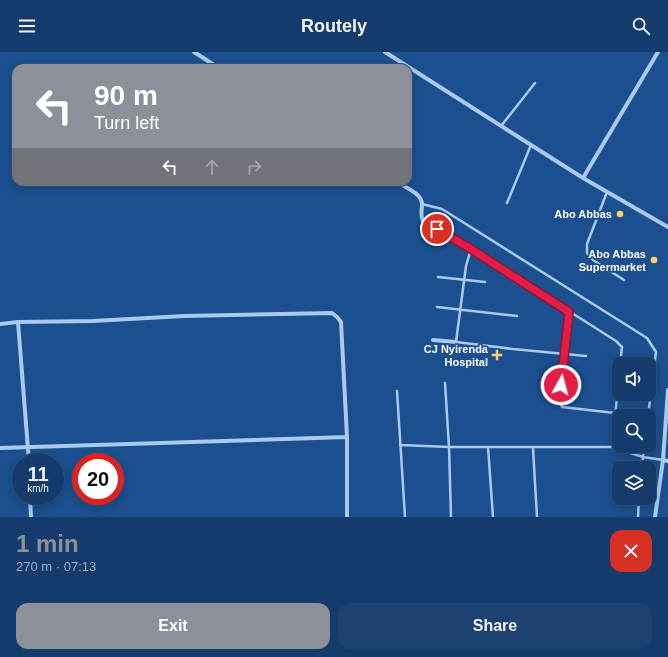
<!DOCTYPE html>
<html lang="en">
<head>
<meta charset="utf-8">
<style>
  :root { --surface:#143b6b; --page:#1d4271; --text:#f1f3f6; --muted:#9dadc1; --line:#33557e; --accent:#8c9099 }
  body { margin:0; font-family:Helvetica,sans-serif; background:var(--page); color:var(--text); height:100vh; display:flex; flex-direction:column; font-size:15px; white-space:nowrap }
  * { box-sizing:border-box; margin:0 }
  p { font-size:13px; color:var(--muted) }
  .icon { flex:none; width:22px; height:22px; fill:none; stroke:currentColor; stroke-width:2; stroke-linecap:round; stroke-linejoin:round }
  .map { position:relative; height:465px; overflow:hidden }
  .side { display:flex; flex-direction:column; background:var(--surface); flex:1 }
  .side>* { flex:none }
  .top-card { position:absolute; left:12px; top:12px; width:400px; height:122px; border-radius:12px; box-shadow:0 2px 10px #0003,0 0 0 1px var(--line); background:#8c9099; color:#fff; overflow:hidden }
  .buttons { position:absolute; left:612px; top:305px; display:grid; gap:8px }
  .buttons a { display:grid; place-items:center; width:44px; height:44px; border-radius:8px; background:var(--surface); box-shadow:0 2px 10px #0003,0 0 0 1px var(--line); font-size:20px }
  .speed { position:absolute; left:12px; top:401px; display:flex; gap:8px; font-size:20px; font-weight:700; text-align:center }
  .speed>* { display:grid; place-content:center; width:52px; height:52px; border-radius:50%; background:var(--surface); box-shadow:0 2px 10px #0003,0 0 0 1px var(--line); line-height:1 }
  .speed small { font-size:10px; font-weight:400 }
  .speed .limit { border:6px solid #d22; background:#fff; color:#111 }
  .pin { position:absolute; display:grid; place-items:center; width:34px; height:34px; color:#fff; margin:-17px; border:2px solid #fff; border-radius:50%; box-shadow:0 1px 4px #0007 }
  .me { position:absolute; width:44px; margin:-22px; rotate:7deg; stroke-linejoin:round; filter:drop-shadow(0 0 3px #0008) }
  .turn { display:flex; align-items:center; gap:14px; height:84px; padding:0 16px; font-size:18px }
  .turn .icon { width:52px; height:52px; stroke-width:2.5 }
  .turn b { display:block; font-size:28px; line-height:34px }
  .lanes { display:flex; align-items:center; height:38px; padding:0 16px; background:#0003; justify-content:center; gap:20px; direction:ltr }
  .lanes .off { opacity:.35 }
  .round { display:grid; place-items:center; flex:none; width:42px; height:42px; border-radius:12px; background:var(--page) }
  .headline { display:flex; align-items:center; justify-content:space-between; height:68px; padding:0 16px }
  h1 { font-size:24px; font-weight:700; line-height:30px; color:var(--accent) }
  .primary-button { display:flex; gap:8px; margin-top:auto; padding:8px 16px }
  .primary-button a { flex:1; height:46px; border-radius:12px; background:var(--accent); color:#fff; font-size:16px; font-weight:700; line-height:46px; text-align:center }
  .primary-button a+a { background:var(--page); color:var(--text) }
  header { display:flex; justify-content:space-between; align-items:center; height:52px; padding:0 16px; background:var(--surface); font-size:18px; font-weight:700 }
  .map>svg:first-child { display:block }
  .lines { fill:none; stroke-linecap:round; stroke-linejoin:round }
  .service { stroke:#a9c9ee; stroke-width:2.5 }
  .minor { stroke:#a9c9ee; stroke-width:4 }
  .route-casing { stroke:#92132f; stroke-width:10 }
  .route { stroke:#e11d48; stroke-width:7 }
  .poi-dot { fill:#ffd166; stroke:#1b4f8f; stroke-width:1.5 }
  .labels { text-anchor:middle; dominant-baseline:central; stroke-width:3.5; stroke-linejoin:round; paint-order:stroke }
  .poi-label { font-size:11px; font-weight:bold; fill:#fff; stroke:#1b4f8f; text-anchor:end }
</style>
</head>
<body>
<header><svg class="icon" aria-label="menu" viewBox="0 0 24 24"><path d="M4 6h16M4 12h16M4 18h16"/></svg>Routely<svg class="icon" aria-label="search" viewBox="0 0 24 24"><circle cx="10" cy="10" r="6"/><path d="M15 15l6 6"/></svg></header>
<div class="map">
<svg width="668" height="465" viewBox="0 0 668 465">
  <rect width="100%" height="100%" fill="#1b4f8f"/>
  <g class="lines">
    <path class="service" d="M501,74L535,31
      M607,140L587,192V201L593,208L624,228
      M507,151L531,93
      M422,152L442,157L647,286L656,300L648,364
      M423,169L471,197L616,289L622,295L620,312
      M471,197L466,214L456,290L513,297L586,304
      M438,225L485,230
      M437,255L517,264
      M569,260L559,349L562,355L615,361
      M445,331L449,395L451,465
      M397,339L405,465
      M400,393L449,395H612L643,405L663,408
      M488,395L493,465
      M612,395L619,325
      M533,396L537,465
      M642,416L644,394
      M638,465L639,446"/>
    <path class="minor" d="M194,0L219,16
      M385,0L583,126L668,175
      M583,126L658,0
      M397,130C405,135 423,142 422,153C422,159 420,163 423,169
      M0,272L18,270
      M433,288L456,290
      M0,396L347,385
      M663,408L668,338
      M29,410L18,270L93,269L184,264L332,261L337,265L341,270L347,385V465
      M30,444L31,465
      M655,465L663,408L668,409"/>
  </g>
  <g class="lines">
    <g class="route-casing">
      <path id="route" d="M437,177L471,197L569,260L561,333"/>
    </g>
    <use href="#route" class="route"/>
  </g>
  <g class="poi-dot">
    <circle cx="620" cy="162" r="4"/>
    <circle cx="654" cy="208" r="4"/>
    <path d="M495 297h4v4h4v4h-4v4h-4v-4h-4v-4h4z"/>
  </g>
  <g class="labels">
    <g class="poi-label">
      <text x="612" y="162">Abo Abbas</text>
      <text x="646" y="202">Abo Abbas<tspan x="646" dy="13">Supermarket</tspan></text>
      <text x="488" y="297">CJ Nyirenda<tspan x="488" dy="13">Hospital</tspan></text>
    </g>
  </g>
</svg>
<div class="buttons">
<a><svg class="icon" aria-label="sound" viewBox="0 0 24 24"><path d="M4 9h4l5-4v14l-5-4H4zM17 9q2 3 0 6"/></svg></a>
<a><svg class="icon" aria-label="search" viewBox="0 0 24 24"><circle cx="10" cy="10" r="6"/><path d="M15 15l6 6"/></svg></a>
<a><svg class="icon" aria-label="layers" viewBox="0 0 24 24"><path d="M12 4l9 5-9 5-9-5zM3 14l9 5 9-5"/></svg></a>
</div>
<div class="speed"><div>11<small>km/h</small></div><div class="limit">20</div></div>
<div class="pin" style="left:437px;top:177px;background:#d93025"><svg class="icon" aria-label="arrive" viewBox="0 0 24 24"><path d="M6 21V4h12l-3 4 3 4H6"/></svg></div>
<svg class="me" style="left:561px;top:333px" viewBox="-20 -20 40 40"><circle r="17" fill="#e11d48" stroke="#fff" stroke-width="3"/><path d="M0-11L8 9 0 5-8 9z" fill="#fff"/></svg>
<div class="top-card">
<div class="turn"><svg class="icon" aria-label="left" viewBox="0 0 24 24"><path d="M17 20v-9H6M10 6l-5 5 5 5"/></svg><div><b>90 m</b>Turn left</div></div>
<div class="lanes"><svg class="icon" aria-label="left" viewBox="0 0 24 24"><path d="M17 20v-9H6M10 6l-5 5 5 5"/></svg><svg class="icon off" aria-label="ahead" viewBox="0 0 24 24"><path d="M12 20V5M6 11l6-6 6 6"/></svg><svg class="icon off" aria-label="right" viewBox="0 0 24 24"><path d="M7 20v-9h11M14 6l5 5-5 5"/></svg></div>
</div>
</div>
<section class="side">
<div class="headline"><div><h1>1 min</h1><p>270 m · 07:13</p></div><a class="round" style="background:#d93025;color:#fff"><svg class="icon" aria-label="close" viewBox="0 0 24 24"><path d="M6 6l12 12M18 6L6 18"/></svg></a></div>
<div class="primary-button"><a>Exit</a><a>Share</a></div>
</section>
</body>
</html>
